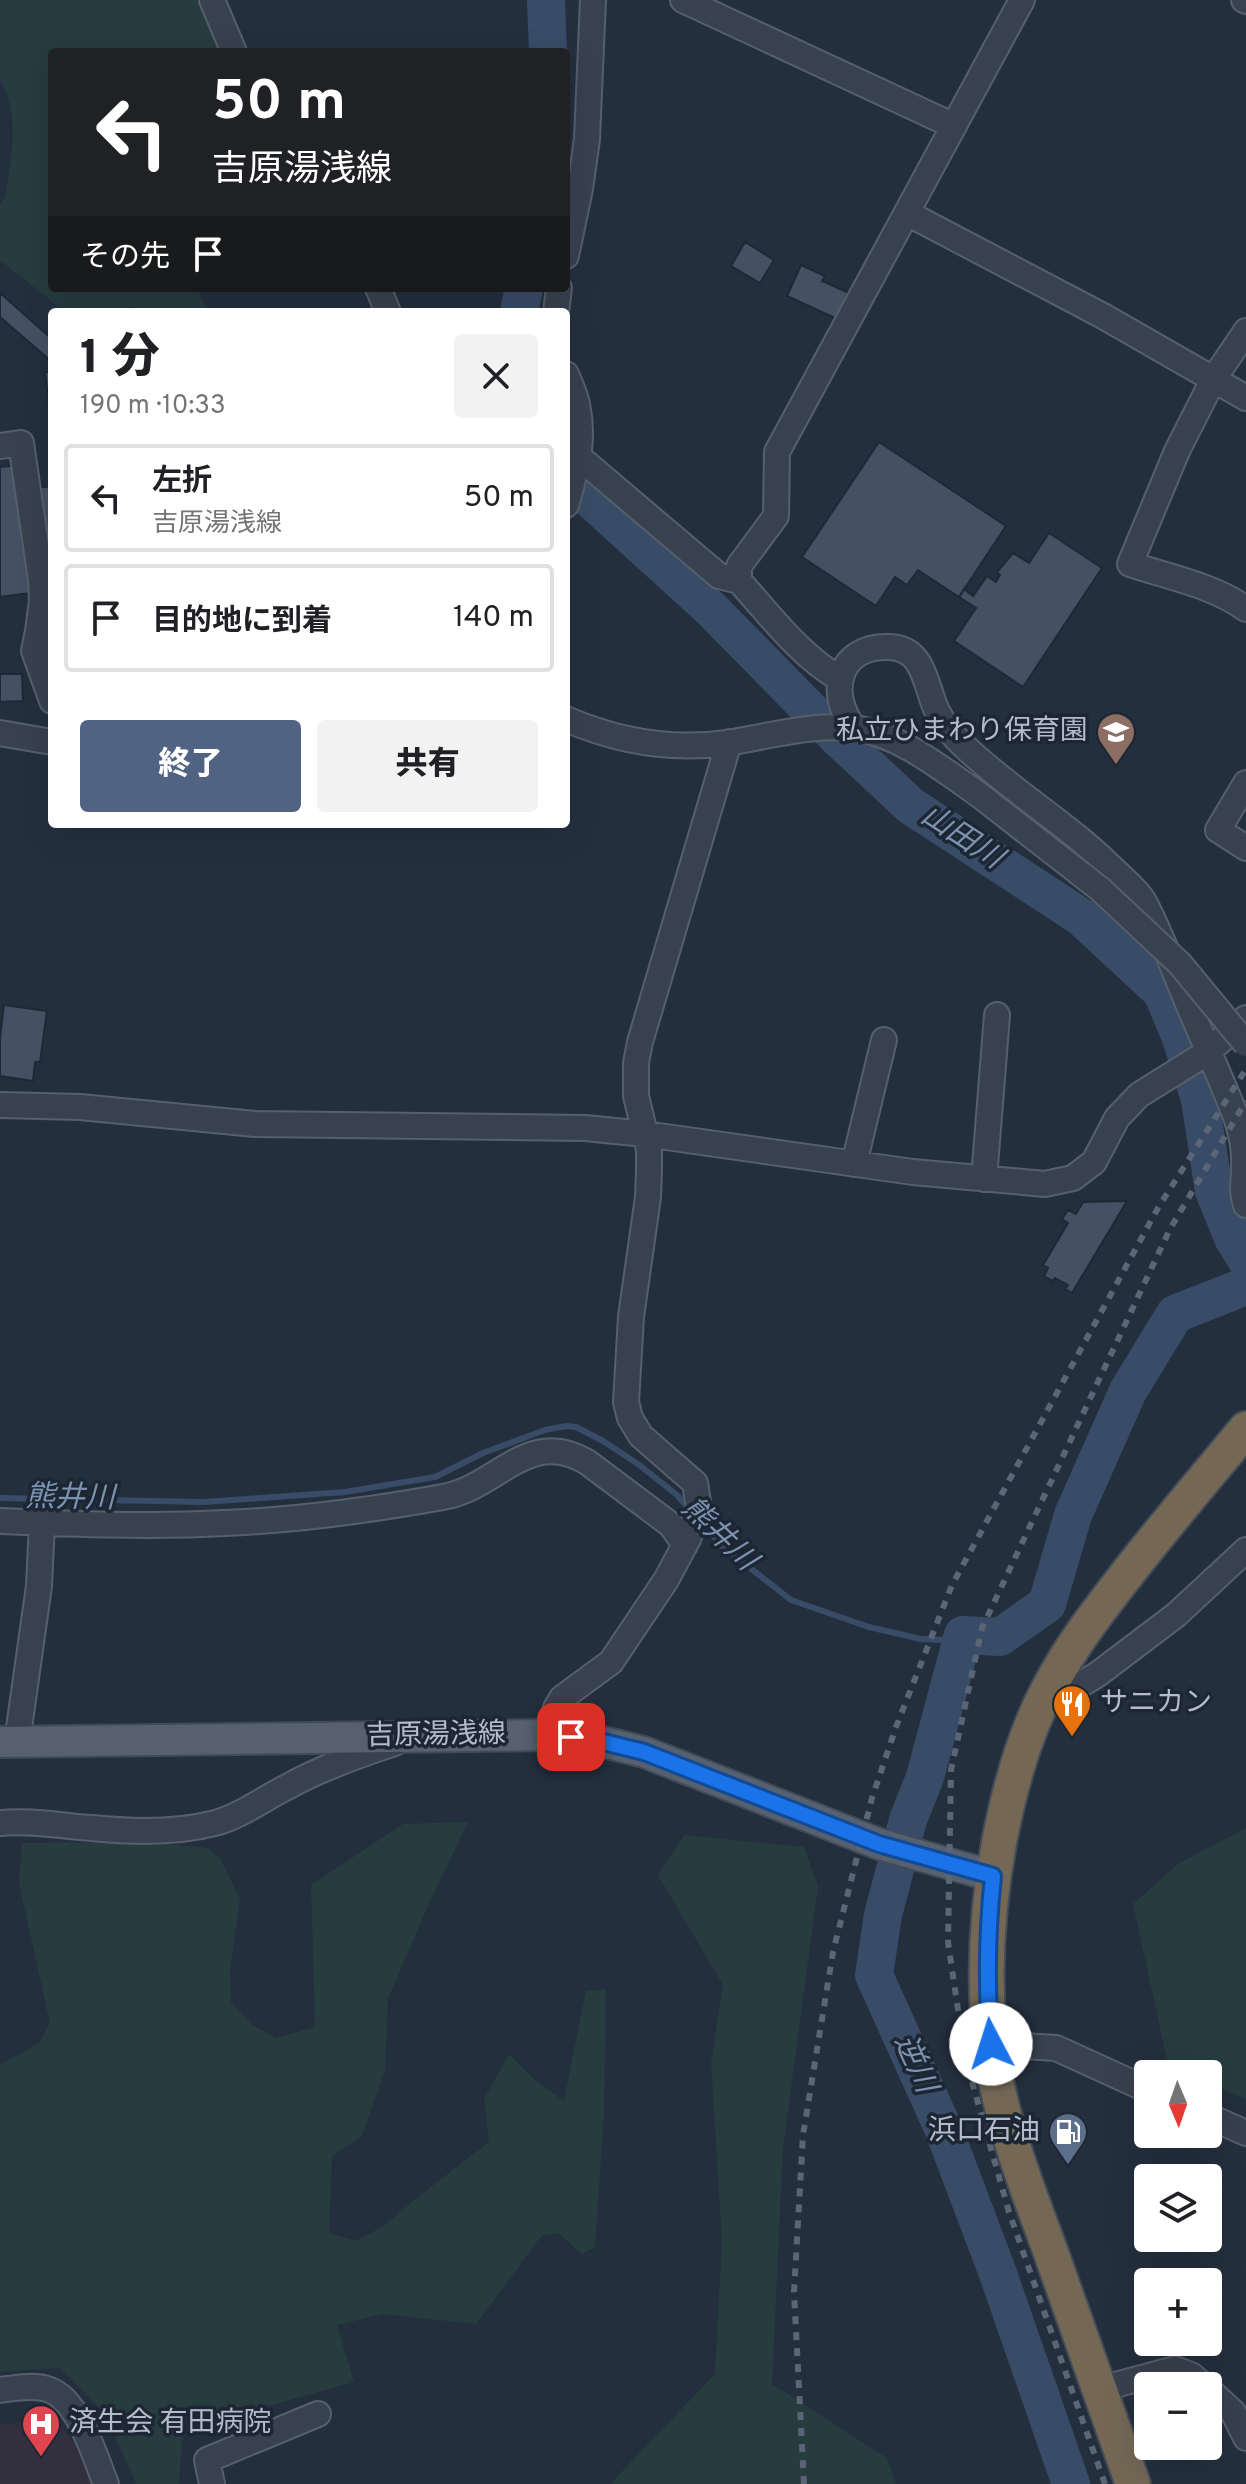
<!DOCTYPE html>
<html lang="ja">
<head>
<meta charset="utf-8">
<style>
  :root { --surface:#fff; --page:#f2f2f2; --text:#202124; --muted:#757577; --line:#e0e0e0; --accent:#506383 }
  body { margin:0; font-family:Overpass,"Noto Sans JP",sans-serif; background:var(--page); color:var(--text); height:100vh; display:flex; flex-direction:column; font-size:30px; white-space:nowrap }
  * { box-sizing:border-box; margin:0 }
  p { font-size:26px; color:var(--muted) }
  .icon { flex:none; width:44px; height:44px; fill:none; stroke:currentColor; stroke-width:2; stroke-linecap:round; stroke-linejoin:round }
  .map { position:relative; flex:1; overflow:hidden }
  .drawer { position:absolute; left:48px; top:308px; width:522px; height:520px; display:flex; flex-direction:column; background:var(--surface); border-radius:8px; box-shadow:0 8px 32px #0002 }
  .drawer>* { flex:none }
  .guide { position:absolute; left:48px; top:48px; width:522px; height:244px; border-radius:8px; box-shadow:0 8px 32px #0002; background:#202124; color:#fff; overflow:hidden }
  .needle { width:52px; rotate:178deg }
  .controls { position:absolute; left:1134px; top:2060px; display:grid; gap:16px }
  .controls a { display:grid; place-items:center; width:88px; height:88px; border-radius:8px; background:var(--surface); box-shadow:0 8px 32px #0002; font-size:40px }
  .pin { position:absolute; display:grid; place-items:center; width:68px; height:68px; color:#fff; margin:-34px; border-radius:16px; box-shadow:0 4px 12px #0006 }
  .me { position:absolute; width:88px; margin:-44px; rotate:355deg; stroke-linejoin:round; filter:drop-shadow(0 0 6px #0008) }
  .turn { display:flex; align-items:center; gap:28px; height:168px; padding:0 32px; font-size:36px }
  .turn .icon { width:104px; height:104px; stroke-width:2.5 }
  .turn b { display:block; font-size:56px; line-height:68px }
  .then { display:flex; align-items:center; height:76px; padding:0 32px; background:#0003; gap:16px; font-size:30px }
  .round { display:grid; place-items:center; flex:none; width:84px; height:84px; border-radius:8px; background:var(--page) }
  .head { display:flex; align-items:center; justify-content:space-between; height:136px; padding:0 32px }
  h1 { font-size:48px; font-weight:800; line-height:60px }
  .button { display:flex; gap:16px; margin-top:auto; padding:16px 32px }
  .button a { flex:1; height:92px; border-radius:8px; background:var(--accent); color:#fff; font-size:32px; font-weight:800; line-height:92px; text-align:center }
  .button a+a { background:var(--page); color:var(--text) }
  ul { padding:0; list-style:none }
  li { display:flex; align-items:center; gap:24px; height:108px; margin:0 16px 12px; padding:0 16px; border:4px solid var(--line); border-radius:8px }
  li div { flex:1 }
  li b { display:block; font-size:30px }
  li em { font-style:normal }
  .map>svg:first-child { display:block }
  .medical { fill:#32303f }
  .green { fill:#263c3f }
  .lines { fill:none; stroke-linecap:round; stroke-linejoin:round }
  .stream { stroke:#394c67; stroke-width:6 }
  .river { stroke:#394c67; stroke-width:38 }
  .building { fill:#455162; stroke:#1f2835; stroke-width:2 }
  .minor-casing { stroke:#565f6c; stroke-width:28 }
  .major-casing { stroke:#414a57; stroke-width:34 }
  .highway-casing { stroke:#434c59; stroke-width:38 }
  .minor { stroke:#38414e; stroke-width:24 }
  .major { stroke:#56606e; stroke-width:30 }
  .highway { stroke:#746855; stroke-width:34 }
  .rail { stroke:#5a6575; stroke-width:6; stroke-dasharray:8 8; stroke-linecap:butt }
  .minor-bridge-casing { stroke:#565f6c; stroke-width:28; stroke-linecap:butt }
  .minor-bridge { stroke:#38414e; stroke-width:24 }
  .route-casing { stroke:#114b97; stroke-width:20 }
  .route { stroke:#1a73e8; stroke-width:14 }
  .labels { text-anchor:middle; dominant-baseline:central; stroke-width:7; stroke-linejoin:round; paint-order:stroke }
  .poi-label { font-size:28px; fill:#b4bcc9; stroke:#1d2633; text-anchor:end }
  .street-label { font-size:28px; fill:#b4bcc9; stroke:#1d2633 }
  .water-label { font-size:30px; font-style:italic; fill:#7c92b1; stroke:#1d2633 }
</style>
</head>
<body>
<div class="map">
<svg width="1246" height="2484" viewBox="0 0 1246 2484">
  <rect width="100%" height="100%" fill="#242f3e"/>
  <path class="medical" d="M41,2422L61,2426L74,2444L93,2484H0V2424Z"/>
  <path class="green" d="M0,0H201L221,52H52V288H197L208,312H138L133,306L119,312H65L0,260V205L5,197C11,159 21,115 0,80Z
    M468,1822L432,1897L388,1998L385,2070L362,2136L332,2156L329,2233L355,2241L384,2226L414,2200L489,2142L484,2099L509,2054L536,2081L564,2101L586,1991L606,1989L604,2114L595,2247L582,2254L559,2234L542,2235L476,2324L383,2314L337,2325L354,2382L183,2430L179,2484H136L106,2415L60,2368L0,2372V2065L39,2043L50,2023L19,1883L22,1843L144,1842L208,1848L220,1858L240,1899L230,1970L231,2003L253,2025L276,2038L315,2027L311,1885L403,1824Z
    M1246,1828V2099L1208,2084V2074H1181L1169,2069L1133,1904L1178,1864Z
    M684,1835L804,1847L818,1886L783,2149L772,2384L887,2458L896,2484H610L715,2374L722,2241L711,2063L723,1985L658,1875Z"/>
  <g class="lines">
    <path class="stream" d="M0,1498L205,1502L345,1492L435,1477L483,1453L545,1430L566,1426L576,1427L603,1441L638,1464L677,1495L692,1512
      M702,1523L722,1546L791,1600L869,1627L921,1639L942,1640L963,1635"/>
    <path class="river" d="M546,0L548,52
      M519,312L524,288
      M566,477L710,608L837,737L911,806L1081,917L1162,992L1181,1038L1200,1100L1214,1191L1233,1238L1246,1259
      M1071,2484L997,2271L943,2128L874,1975L883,1915L908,1820L925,1777L963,1635L1000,1637L1047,1604L1073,1515L1128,1391L1175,1314L1246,1286"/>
  </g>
  <path class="building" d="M745,242L774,260L760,283L731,266Z
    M801,265L825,276L822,281L849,293L837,319L787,296Z
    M0,293L52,339V362L0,317Z
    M45,372H52V430Z
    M879,442L1006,526L959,597L918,570L907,585L895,577L876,606L802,557Z
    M12,466L30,593L0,597V467Z
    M52,486V550L44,551L36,488Z
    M1049,533L1102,568L1023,687L954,641L976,608L959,597L964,589L973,596L987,576L996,582L1000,575L997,572L1013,553L1029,563Z
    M0,674H22L23,701L0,702Z
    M4,1005L47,1011L40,1062H35L33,1081L0,1076V1038Z
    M1127,1201L1072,1293L1065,1289L1068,1285L1055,1278L1053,1281L1044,1276L1048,1268L1043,1265L1068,1223L1062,1219L1068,1210L1076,1214L1083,1202Z"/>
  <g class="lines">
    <g class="minor-casing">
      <path id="minor" d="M212,0L234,52
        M683,0L954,126
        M1244,0L1246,1
        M907,213L1103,316L1246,398
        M566,256L580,189L587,139L593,0
        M378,288L388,312
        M556,312L559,288
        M1246,331L1213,380L1177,451L1130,564C1168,577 1213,585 1246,609
        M566,374C570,384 575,394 577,404C585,441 576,470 566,505
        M0,446L21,443L41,580L42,600L38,631
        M580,458L719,576L739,581
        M52,661L38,631L34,651L52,701
        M840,679C799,655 770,615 739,581V566L776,516L777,452L1022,0
        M566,719C619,742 676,751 733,742C767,736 821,723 855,728C900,735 942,769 978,794
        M854,728C827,693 838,646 888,647C926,647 925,688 938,713C945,726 954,737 964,746C1011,791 1068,824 1114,870C1123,879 1136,889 1143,900C1159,929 1171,963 1184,994C1201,1035 1220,1076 1236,1117C1242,1134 1245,1149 1244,1167C1244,1182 1241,1191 1246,1205
        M0,733L52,742
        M1246,783L1218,830L1246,848
        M0,1105L80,1107L255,1124L585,1128L645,1134L913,1172L1045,1184L1073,1178L1094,1162L1117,1118L1139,1095L1208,1052L1246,1018
        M854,1164L884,1040
        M984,1179L997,1015
        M0,1521C75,1524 151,1527 225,1523C297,1520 371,1510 443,1497C497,1488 528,1427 587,1462L671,1525L685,1545
        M1048,1690H1072L1098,1674L1176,1615L1246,1550
        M550,1735L556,1708L562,1698L611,1662L666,1580L688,1539L699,1508L695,1483L641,1436L630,1418L626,1402L631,1317L648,1197L649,1171V1150L636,1096V1063L640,1042L729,742
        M17,1742L39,1586L42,1523
        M0,1823C31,1820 61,1826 92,1828C131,1832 177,1833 215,1823C241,1816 263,1799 287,1787C321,1768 358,1755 395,1743
        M991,2044L1056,2048L1148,2090
        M1208,2116L1246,2133
        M1100,2389L1175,2369L1191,2375L1204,2386
        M1208,2389L1233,2412L1246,2438
        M0,2390C14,2388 36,2384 50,2390C79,2401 95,2457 106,2484
        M212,2484L207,2460L318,2414"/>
    </g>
    <g class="major-casing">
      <path id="major" d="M0,1742L550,1735L591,1739L644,1752L879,1844L993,1876"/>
    </g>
    <g class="highway-casing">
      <path id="highway" d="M1133,2484C1105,2406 1078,2328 1050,2250C1025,2183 998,2114 990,2042C983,1975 987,1909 999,1843C1009,1790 1023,1736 1049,1688C1070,1647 1099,1610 1127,1574C1166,1524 1206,1477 1246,1429"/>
    </g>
    <use href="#minor" class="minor"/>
    <use href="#major" class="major"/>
    <use href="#highway" class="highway"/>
    <path class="rail" d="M804,2484L794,2292L803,2135L833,1952L872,1798L896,1727L952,1585L1158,1208L1246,1069
      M1105,2484L1009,2212L965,2057L948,1942L951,1770L982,1628L1170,1229L1246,1101"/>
    <g class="minor-bridge-casing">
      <path id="minor-bridge" d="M978,794L1100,889L1180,964L1246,1044"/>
    </g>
    <use href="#minor-bridge" class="minor-bridge"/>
  </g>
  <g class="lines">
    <g class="route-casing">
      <path id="route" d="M571,1737L591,1739L644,1752L879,1844L993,1876C987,1933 986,1988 991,2044"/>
    </g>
    <use href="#route" class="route"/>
  </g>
  <defs>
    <g id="school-pin" transform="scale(2)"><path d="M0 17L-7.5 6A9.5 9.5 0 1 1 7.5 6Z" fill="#8d6e63" stroke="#1d2633"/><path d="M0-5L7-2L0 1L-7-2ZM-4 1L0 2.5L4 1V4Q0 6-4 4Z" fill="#fff"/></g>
    <g id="restaurant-pin" transform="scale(2)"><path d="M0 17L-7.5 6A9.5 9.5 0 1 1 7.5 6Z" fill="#e8710a" stroke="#1d2633"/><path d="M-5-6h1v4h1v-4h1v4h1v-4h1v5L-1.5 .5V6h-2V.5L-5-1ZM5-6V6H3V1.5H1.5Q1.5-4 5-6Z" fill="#fff"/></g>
    <g id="fuel-pin" transform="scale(2)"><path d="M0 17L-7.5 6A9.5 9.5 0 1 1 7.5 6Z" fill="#5c6f8a" stroke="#1d2633"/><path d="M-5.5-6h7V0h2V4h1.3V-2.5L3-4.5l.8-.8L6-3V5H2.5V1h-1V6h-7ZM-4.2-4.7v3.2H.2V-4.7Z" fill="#fff"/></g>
    <g id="hospital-pin" transform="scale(2)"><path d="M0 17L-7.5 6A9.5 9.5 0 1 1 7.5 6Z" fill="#e0444e" stroke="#1d2633"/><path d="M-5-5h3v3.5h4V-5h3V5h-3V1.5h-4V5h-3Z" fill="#fff"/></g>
  </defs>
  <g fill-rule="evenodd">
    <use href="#school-pin" x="1116" y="732"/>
    <use href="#restaurant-pin" x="1072" y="1704"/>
    <use href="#fuel-pin" x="1068" y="2132"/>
    <use href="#hospital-pin" x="41" y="2424"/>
  </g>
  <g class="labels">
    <g class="poi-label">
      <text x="1088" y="732">私立ひまわり保育園</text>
      <text x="1100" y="1704" text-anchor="start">サニカン</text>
      <text x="1040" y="2132">浜口石油</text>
      <text x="69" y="2424" text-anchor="start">済生会 有田病院</text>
    </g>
    <g class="street-label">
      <text transform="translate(436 1736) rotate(-1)">吉原湯浅線</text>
    </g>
    <g class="water-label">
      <text transform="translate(961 838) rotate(33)">山田川</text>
      <text transform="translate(70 1499) rotate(1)">熊井川</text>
      <text transform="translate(718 1535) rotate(44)">熊井川</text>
      <text transform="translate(914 2064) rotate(66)">逆川</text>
    </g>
  </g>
</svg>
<div class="controls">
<a><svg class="needle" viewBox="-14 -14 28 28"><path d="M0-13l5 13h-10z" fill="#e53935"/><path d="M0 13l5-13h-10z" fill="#757577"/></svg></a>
<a><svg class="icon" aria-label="layers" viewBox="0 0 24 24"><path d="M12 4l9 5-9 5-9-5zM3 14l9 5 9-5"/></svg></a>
<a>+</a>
<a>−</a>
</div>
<div class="pin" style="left:571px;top:1737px;background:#d93025"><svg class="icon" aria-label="arrive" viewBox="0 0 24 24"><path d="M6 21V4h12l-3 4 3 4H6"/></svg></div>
<svg class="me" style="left:991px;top:2044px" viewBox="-20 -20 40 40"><circle r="19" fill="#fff"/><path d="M0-13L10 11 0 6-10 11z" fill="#1a73e8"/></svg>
<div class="guide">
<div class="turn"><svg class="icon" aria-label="left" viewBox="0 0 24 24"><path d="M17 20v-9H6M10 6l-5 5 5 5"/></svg><div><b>50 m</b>吉原湯浅線</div></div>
<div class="then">その先<svg class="icon" aria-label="arrive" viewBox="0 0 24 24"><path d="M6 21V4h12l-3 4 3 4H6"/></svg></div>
</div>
<section class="drawer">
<div class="head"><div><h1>1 分</h1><p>190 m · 10:33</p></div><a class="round"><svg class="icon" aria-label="close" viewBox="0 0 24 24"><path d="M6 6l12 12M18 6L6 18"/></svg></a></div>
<ul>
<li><svg class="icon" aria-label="left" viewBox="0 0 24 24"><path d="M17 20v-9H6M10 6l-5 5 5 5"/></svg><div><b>左折</b><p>吉原湯浅線</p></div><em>50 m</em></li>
<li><svg class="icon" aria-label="arrive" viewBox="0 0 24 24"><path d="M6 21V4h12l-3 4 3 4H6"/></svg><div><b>目的地に到着</b></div><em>140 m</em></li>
</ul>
<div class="button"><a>終了</a><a>共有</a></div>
</section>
</div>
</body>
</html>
